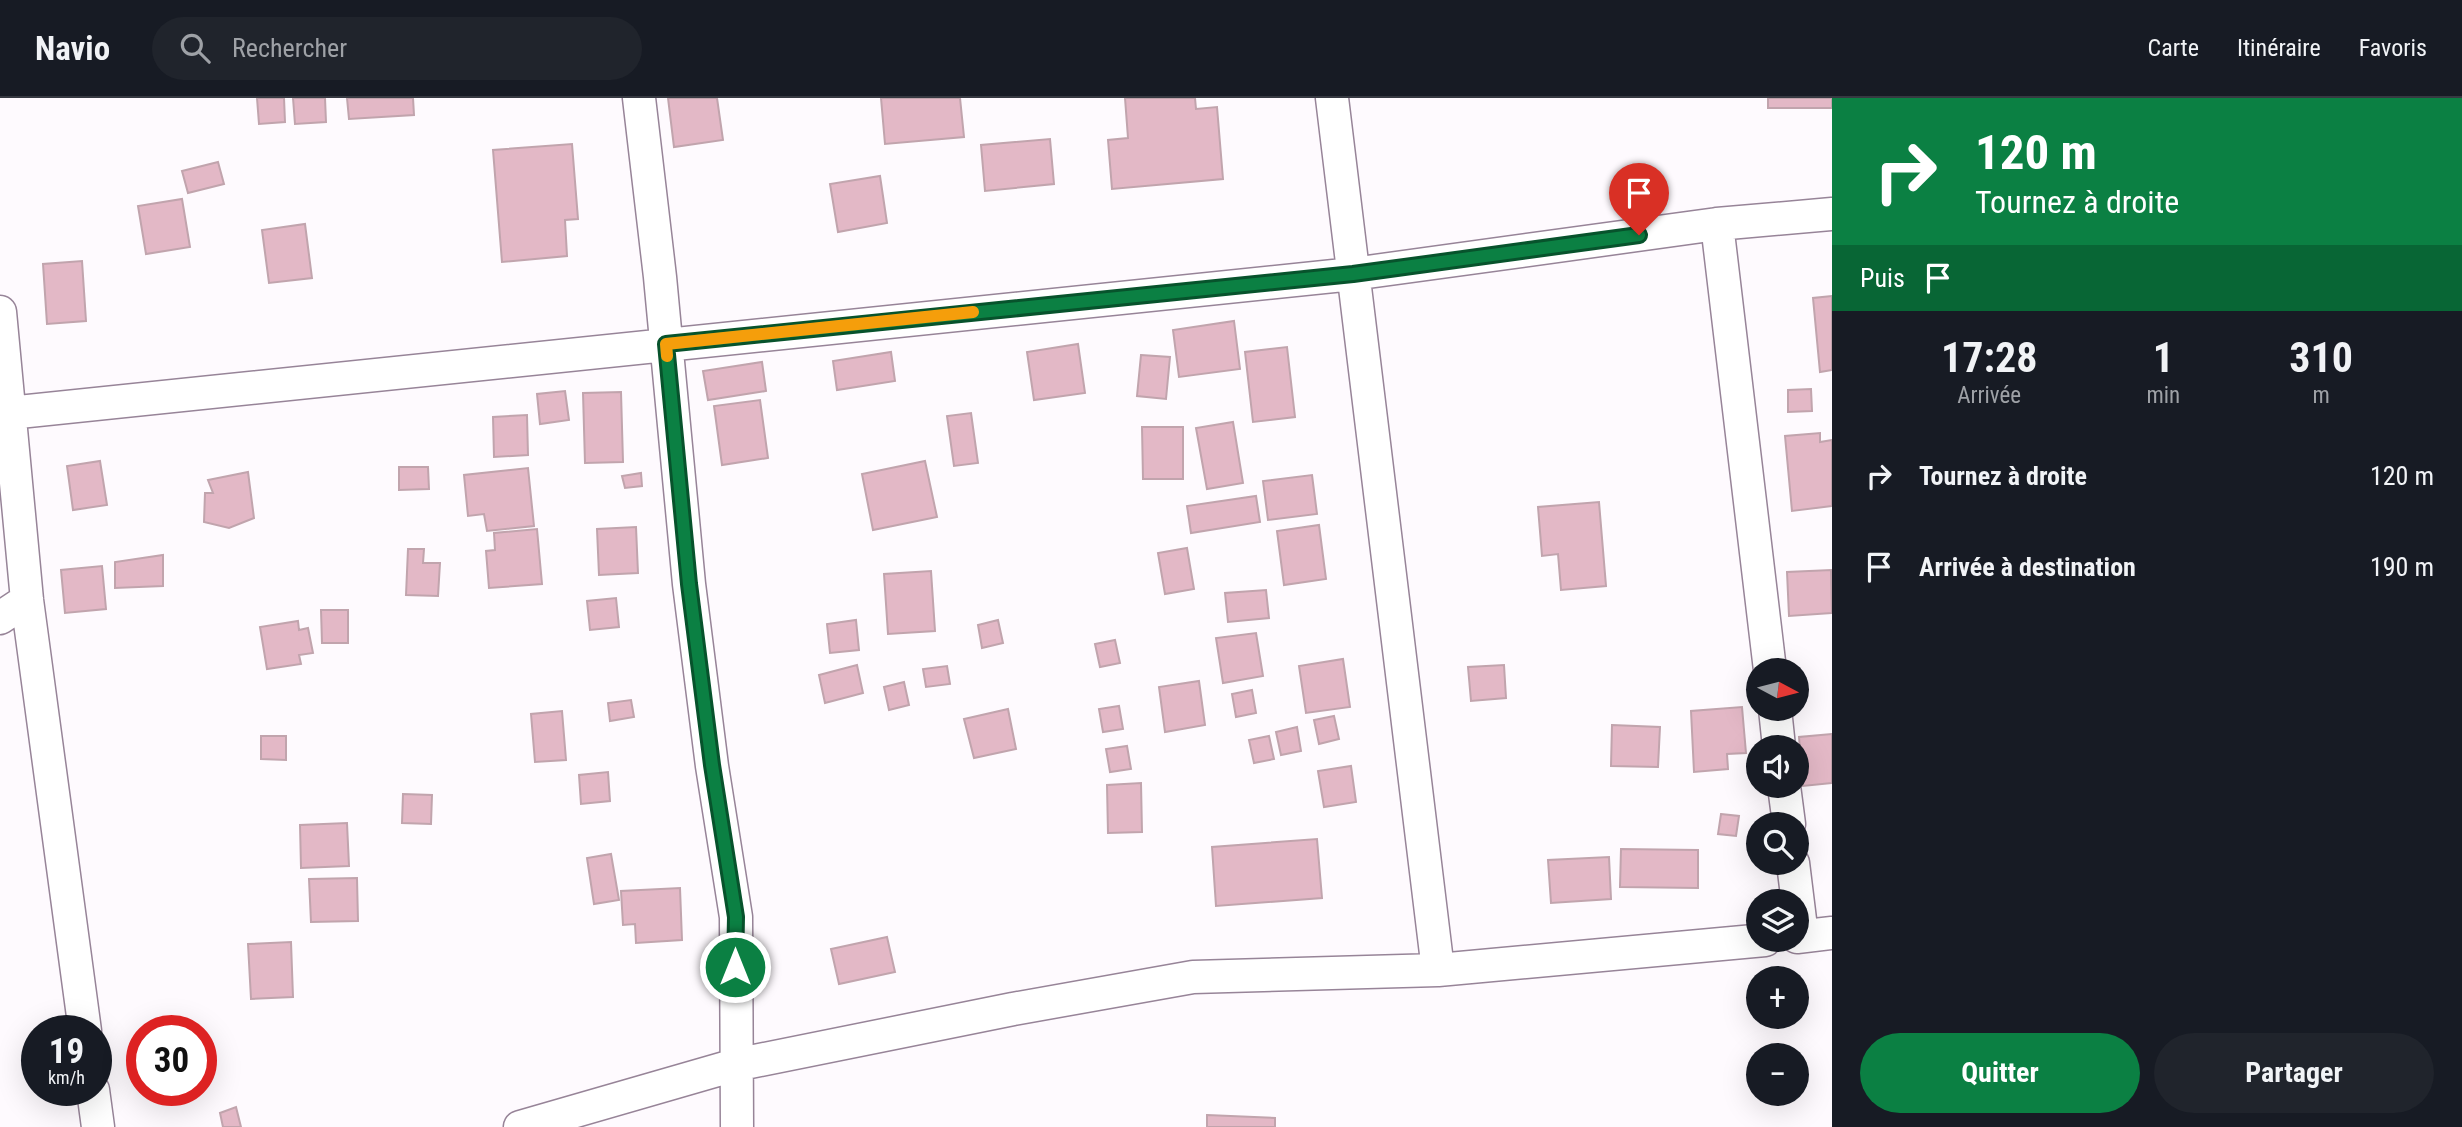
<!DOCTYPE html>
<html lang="fr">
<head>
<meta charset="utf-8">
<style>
  :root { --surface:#171b24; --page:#20242c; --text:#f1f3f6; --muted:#9ea1a6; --line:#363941; --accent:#0b8043 }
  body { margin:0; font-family:"Roboto Condensed",sans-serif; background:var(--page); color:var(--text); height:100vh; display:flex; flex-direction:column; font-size:26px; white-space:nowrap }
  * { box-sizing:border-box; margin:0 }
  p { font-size:23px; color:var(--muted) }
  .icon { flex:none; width:38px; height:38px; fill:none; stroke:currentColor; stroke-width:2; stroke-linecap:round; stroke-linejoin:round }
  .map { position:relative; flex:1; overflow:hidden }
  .details { display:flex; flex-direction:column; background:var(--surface); width:630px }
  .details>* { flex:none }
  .guide { background:#0b8043; color:#fff; overflow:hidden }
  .needle { width:46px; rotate:97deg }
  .buttons { position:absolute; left:1746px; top:560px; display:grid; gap:14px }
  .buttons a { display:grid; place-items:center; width:63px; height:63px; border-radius:50%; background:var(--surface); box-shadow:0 7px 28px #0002; font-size:35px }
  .speed { position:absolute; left:21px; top:917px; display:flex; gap:14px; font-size:35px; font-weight:700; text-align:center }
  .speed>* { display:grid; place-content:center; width:91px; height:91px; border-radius:50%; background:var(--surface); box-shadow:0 7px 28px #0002; line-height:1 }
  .speed small { font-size:18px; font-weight:400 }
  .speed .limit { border:10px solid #d22; background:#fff; color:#111 }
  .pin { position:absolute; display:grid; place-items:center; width:60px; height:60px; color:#fff; margin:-72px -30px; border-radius:50% 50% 50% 0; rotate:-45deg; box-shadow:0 0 7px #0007 }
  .pin .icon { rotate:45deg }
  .me { position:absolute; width:77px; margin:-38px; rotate:0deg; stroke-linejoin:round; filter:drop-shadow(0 0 5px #0008) }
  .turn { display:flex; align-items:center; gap:24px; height:147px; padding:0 28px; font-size:32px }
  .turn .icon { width:91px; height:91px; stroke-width:2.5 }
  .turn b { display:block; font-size:49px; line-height:60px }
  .then { display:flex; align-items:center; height:66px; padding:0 28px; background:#0003; gap:14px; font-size:26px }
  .eta { display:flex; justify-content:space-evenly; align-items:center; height:119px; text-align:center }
  .eta b { font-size:42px; font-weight:700; line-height:49px }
  .primary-button { display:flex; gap:14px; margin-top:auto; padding:14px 28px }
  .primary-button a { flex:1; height:80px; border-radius:42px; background:var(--accent); color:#fff; font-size:28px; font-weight:700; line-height:80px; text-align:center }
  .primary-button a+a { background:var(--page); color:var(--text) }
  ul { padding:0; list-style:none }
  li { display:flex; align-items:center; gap:21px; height:91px; padding:0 28px }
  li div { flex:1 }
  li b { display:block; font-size:26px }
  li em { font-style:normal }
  header { display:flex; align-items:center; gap:42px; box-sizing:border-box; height:98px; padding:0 35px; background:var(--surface); border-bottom:2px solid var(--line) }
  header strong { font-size:33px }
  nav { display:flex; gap:38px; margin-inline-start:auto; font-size:24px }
  .search { width:490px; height:63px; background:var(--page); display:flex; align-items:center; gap:18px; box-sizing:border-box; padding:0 24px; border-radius:38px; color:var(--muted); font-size:26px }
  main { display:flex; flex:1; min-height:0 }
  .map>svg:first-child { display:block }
  .building { fill:#e3b8c6; stroke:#c1a4ad; stroke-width:2 }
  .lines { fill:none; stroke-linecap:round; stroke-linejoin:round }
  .minor-casing { stroke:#978498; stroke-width:35 }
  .minor { stroke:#fff; stroke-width:32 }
  .route-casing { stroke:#07532c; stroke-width:18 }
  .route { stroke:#0b8043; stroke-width:12 }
  .slow { stroke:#f59e0b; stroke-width:12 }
</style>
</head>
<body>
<header>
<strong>Navio</strong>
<div class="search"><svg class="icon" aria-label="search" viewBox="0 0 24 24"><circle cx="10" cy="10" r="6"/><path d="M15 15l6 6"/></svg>Rechercher</div>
<nav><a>Carte</a><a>Itinéraire</a><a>Favoris</a></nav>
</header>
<main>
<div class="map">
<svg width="1832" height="1029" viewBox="0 0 1832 1029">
  <rect width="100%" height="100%" fill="#fefafe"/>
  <path class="building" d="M257,0H284L285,24L259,26Z
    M293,0H325L326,24L295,26Z
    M347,0H413L414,17L349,21Z
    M668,0H717L723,42L674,49Z
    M881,0H960L964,39L885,46Z
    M1125,0H1195L1196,11L1217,9L1223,81L1112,91L1108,42L1128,40Z
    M1768,0H1832V10H1768Z
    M1050,41L1054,86L985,93L981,47Z
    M572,46L578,121L565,122L567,158L502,164L493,52Z
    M218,64L224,86L188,95L182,73Z
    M880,78L887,125L838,134L830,86Z
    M182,101L190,149L146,156L138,108Z
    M305,126L312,180L269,185L262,132Z
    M82,163L86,223L47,226L43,166Z
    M1832,198V272L1820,274L1813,200Z
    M1234,223L1240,271L1179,279L1173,232Z
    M1078,246L1085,295L1034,302L1027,254Z
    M1287,249L1295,319L1253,324L1245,254Z
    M891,254L895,283L837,292L833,263Z
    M1141,257L1170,259L1166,301L1137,298Z
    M762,264L766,293L708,302L703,273Z
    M1811,291L1812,313L1788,314V292Z
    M565,293L569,322L540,326L537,296Z
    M621,294L623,364L585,365L583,295Z
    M760,302L768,360L722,367L714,308Z
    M971,315L978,365L954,368L947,318Z
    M527,317L528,357L494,359L493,319Z
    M1233,324L1243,385L1207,391L1196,330Z
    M1142,329H1183V381H1143Z
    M1820,335V344L1832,342V408L1792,413L1785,338Z
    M100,363L107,407L73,412L67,368Z
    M925,363L937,419L873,432L862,376Z
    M399,369H428L429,391L399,392Z
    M528,370L534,428L487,433L484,416L468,418L464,377Z
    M248,374L254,420L229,430L204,424L205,395H213L208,382Z
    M641,375L642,388L625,390L622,378Z
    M1312,377L1317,416L1268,422L1263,383Z
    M1256,398L1260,424L1191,435L1187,408Z
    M1599,404L1606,488L1561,492L1558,456L1542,458L1538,409Z
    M1319,427L1326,481L1284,487L1277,433Z
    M636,429L638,475L599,477L597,431Z
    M537,431L542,486L489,490L486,453L495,452L494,435Z
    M1187,450L1194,491L1165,496L1158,455Z
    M408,451H424L423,465H440L438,498L406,497Z
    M163,457V488L115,490V464Z
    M102,468L106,511L65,515L61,472Z
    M1831,472L1832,515L1789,518L1787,474Z
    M931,473L935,533L888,536L884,476Z
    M1266,492L1269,520L1228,524L1225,495Z
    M616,500L619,529L590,532L587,503Z
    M321,512H348V545H322Z
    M856,522L859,552L830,555L827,526Z
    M998,522L1003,545L982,550L978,527Z
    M298,523L299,532L308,530L313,555L299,557L301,566L267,571L260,529Z
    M1256,535L1263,578L1223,585L1216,540Z
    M1115,542L1120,565L1100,569L1095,546Z
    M1343,561L1350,609L1306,615L1299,568Z
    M857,567L863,595L825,605L819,577Z
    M1504,567L1506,600L1471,603L1468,569Z
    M947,568L950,586L926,589L923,571Z
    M1199,583L1205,627L1165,634L1159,589Z
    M904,584L909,607L889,612L884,589Z
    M1252,592L1256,615L1236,619L1232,596Z
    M631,602L634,619L610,623L608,605Z
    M1119,608L1123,631L1103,634L1099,611Z
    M1742,609L1746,655L1727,656L1728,671L1694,674L1691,613Z
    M1008,611L1016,651L974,660L964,621Z
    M562,613L566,662L535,664L531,616Z
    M1334,618L1339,641L1319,646L1314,622Z
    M1612,627L1660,629L1658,669L1611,668Z
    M1297,629L1301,653L1281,657L1276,634Z
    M1832,636V685L1803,688L1799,639Z
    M261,638H286V662L261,661Z
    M1269,638L1274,661L1254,665L1249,642Z
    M1127,648L1131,671L1110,674L1106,651Z
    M1351,668L1356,704L1324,709L1318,673Z
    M608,674L610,703L581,706L579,677Z
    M1141,685L1142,734L1108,735L1107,687Z
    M403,696L432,697L431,726L402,725Z
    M1721,716L1739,718L1736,738L1718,736Z
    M347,725L349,768L301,770L300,727Z
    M1317,741L1322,800L1216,808L1212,749Z
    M1621,751L1698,752V790L1620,789Z
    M611,756L619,802L594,806L587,760Z
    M1609,759L1611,801L1551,805L1548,762Z
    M357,780L358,823L311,824L309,781Z
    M680,790L682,842L636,845L635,826L623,827L621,793Z
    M887,839L895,874L839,886L831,851Z
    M291,844L293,899L251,901L248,846Z
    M236,1009L241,1029H223L220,1015Z
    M1207,1017L1275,1020V1029H1207Z"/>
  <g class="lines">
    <g class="minor-casing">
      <path id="minor" d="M639,0L660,179L689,486L712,668L736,819L737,1029
        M1332,0L1438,872
        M1717,126L1770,572
        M0,214L27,502L85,933
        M9,315L1353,176L1717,126L1832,116
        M0,520L27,502
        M1775,611L1779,649
        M1784,688L1789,726
        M1793,765L1802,838
        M1797,839L1832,835
        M93,992L98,1029
        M520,1029L735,967L1013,911L1193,879L1438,872L1765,842"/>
    </g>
    <use href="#minor" class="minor"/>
  </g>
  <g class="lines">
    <g class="route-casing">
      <path id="route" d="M735,869L736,819L712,667L689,486L666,246L1353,176L1639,137"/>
    </g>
    <use href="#route" class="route"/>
    <path class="slow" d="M667,258L666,246L973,214"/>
  </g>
</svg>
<div class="buttons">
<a><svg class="needle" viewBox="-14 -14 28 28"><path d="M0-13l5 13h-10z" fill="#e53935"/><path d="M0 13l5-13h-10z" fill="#9ea1a6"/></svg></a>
<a><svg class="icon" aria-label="sound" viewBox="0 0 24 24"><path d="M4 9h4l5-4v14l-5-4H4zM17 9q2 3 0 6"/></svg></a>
<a><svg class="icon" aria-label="search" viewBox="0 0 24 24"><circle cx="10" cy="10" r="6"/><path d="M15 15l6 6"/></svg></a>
<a><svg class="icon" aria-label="layers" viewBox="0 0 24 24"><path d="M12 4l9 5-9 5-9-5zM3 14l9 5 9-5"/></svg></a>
<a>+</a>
<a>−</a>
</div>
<div class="speed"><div>19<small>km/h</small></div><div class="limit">30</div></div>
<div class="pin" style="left:1639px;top:137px;background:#d93025"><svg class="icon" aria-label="arrive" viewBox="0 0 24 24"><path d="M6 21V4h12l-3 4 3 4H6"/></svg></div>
<svg class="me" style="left:735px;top:869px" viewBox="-20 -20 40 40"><circle r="17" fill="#0b8043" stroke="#fff" stroke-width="3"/><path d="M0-11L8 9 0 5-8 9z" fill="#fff"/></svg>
</div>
<section class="details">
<div class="guide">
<div class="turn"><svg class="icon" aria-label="right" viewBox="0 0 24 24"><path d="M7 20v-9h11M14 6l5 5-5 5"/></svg><div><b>120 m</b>Tournez à droite</div></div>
<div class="then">Puis<svg class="icon" aria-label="arrive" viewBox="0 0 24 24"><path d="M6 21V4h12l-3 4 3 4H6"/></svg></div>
</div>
<div class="eta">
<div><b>17:28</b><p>Arrivée</p></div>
<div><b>1</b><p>min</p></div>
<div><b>310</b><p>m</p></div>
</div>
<ul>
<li><svg class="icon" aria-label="right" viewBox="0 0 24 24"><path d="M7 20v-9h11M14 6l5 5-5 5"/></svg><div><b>Tournez à droite</b></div><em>120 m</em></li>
<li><svg class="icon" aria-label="arrive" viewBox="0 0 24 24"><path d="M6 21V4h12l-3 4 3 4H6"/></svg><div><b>Arrivée à destination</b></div><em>190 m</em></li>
</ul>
<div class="primary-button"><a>Quitter</a><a>Partager</a></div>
</section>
</main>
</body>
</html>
